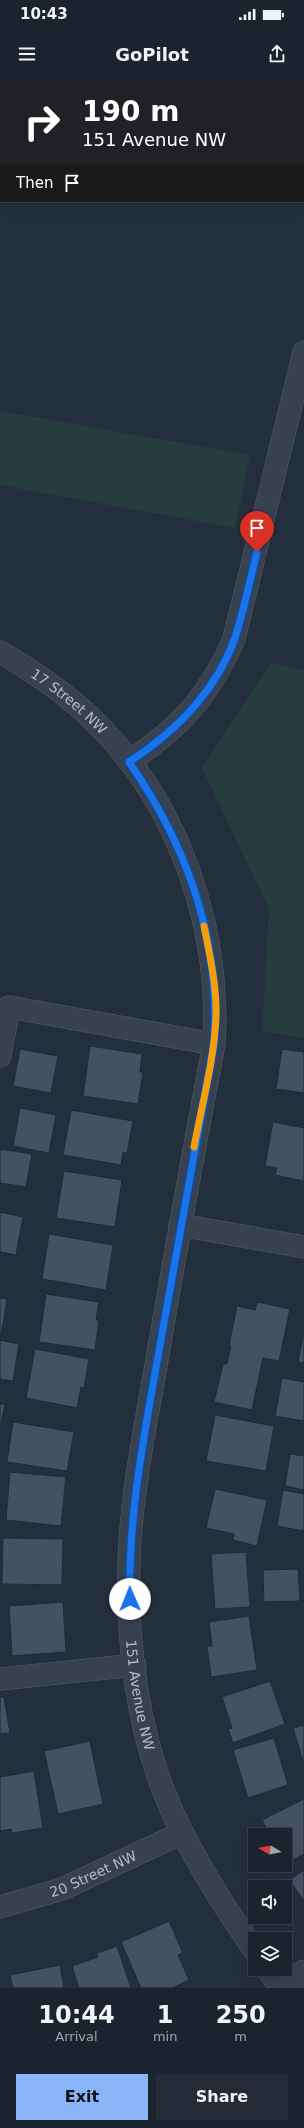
<!DOCTYPE html>
<html lang="en">
<head>
<meta charset="utf-8">
<style>
  :root { --surface:#1b232e; --page:#242b36; --text:#f1f3f6; --muted:#a0a4aa; --line:#39404a; --accent:#8ab4f8 }
  body { margin:0; font-family:"DejaVu Sans",sans-serif; background:var(--page); color:var(--text); height:100vh; display:flex; flex-direction:column; font-size:15px; white-space:nowrap }
  * { box-sizing:border-box; margin:0 }
  p { font-size:13px; color:var(--muted) }
  .icon { flex:none; width:22px; height:22px; fill:none; stroke:currentColor; stroke-width:2; stroke-linecap:round; stroke-linejoin:round }
  .map { position:relative; height:1908px; overflow:hidden }
  .details { display:flex; flex-direction:column; background:var(--surface); flex:1 }
  .details>* { flex:none }
  .banner { position:absolute; left:0px; top:0px; width:304px; height:122px; box-shadow:0 4px 16px #0002,0 0 0 1px var(--line); background:#202124; color:#fff; overflow:hidden }
  .needle { width:26px; rotate:280deg }
  .tools { position:absolute; left:248px; top:1748px; display:grid; gap:8px }
  .tools a { display:grid; place-items:center; width:44px; height:44px; border-radius:0px; background:var(--surface); box-shadow:0 4px 16px #0002,0 0 0 1px var(--line); font-size:20px }
  .pin { position:absolute; display:grid; place-items:center; width:34px; height:34px; color:#fff; margin:-41px -17px; border-radius:50% 50% 50% 0; rotate:-45deg; box-shadow:0 0 4px #0007 }
  .pin .icon { rotate:45deg }
  .me { position:absolute; width:44px; margin:-22px; rotate:359deg; stroke-linejoin:round; filter:drop-shadow(0 0 3px #0008) }
  .turn { display:flex; align-items:center; gap:14px; height:84px; padding:0 16px; font-size:18px }
  .turn .icon { width:52px; height:52px; stroke-width:2.5 }
  .turn b { display:block; font-size:28px; line-height:34px }
  .then { display:flex; align-items:center; height:38px; padding:0 16px; background:#0003; gap:8px; font-size:15px }
  .eta { display:flex; justify-content:space-evenly; align-items:center; height:68px; text-align:center }
  .eta b { font-size:24px; font-weight:700; line-height:28px }
  .cta { display:flex; gap:8px; margin-top:auto; padding:8px 16px }
  .cta a { flex:1; height:46px; border-radius:0px; background:var(--accent); color:#111; font-size:16px; font-weight:700; line-height:46px; text-align:center }
  .cta a+a { background:var(--page); color:var(--text) }
  .status { display:flex; justify-content:space-between; align-items:center; height:28px; padding:0 20px; background:var(--surface); direction:ltr }
  .status svg { height:11px; fill:currentColor }
  header { display:flex; justify-content:space-between; align-items:center; height:52px; padding:0 16px; background:var(--surface); font-size:18px; font-weight:700 }
  .map>svg:first-child { display:block }
  .green { fill:#263c3f }
  .building { fill:#455162; stroke:#1f2835 }
  .lines { fill:none; stroke-linecap:round; stroke-linejoin:round }
  .minor-casing { stroke:#565f6c; stroke-width:23 }
  .minor { stroke:#38414e; stroke-width:22 }
  .route-casing { stroke:#114b97; stroke-width:10 }
  .route { stroke:#1a73e8; stroke-width:7 }
  .slow { stroke:#f59e0b; stroke-width:7 }
  .labels { text-anchor:middle; dominant-baseline:central; stroke-width:3.5; stroke-linejoin:round; paint-order:stroke }
  .street-label { font-size:14px; fill:#b4bcc9; stroke:#1d2633 }
</style>
</head>
<body>
<div class="status"><b>10:43</b><svg viewBox="0 0 49 12"><path d="M0 12V9h3v3zM5 12V6h3v6zM10 12V3h3v9zM15 12V0h3v12zM26 1h20v11H26zM47 4h2v5h-2z"/></svg></div>
<header><svg class="icon" aria-label="menu" viewBox="0 0 24 24"><path d="M4 6h16M4 12h16M4 18h16"/></svg>GoPilot<svg class="icon" aria-label="share" viewBox="0 0 24 24"><path d="M12 15V3M7 8l5-5 5 5M5 13v7h14v-7"/></svg></header>
<div class="map">
<svg width="304" height="1908" viewBox="0 0 304 1908">
  <rect width="100%" height="100%" fill="#242f3e"/>
  <path class="green" d="M0,331L250,375L235,448L0,405Z
    M271,583L304,590V958L262,951L269,829L202,688Z"/>
  <path class="building" d="M90,966L142,974L140,992H143L138,1024L83,1016Z
    M20,969L58,976L51,1013L13,1006Z
    M282,969L304,972V1013L276,1009Z
    M20,1028L56,1035L49,1073L13,1066Z
    M71,1030L133,1041L127,1073L123,1072L121,1085L63,1075Z
    M273,1042L304,1048V1101L275,1095L277,1088L265,1086Z
    M0,1069L32,1074L26,1107L0,1103Z
    M64,1091L122,1100L115,1147L56,1138Z
    M0,1132L23,1137L16,1175L0,1172Z
    M49,1154L113,1165L106,1210L42,1199Z
    M46,1214L99,1222L96,1240H99L95,1270L39,1262Z
    M0,1218L7,1219L1,1256H0Z
    M257,1222L290,1229L279,1281L263,1278L252,1330L214,1322L223,1284H227L231,1266L229,1265L237,1226L255,1230Z
    M304,1251V1283L298,1282Z
    M0,1260L19,1264L13,1301L0,1299Z
    M35,1269L89,1279L84,1308L81,1307L77,1328L26,1318Z
    M282,1298L304,1302V1341L275,1336Z
    M0,1324H5L0,1350Z
    M215,1335L274,1346L266,1391L206,1381Z
    M13,1342L74,1352L67,1391L7,1382Z
    M290,1374L304,1376V1410L285,1406Z
    M10,1392L66,1397L61,1446L6,1440Z
    M215,1409L267,1420L257,1466L233,1460L234,1454L206,1448Z
    M283,1410L304,1414V1451L277,1446Z
    M3,1458L63,1459L62,1505L2,1504Z
    M246,1472L250,1527L215,1529L211,1474Z
    M298,1489L300,1521L264,1522L263,1490Z
    M63,1522L66,1572L12,1576L9,1526Z
    M249,1536L257,1590L211,1597L207,1566H212L209,1542Z
    M270,1601L285,1644L233,1663L228,1649L232,1648L222,1617Z
    M0,1617H4L10,1653L0,1654Z
    M304,1645V1681H303L293,1648Z
    M274,1658L288,1705L248,1718L233,1670Z
    M90,1661L103,1724L58,1734L44,1671Z
    M34,1691L43,1748L12,1753L11,1749L0,1751V1697Z
    M304,1719V1774L285,1784V1755H270L262,1740Z
    M304,1790V1821L289,1800Z
    M169,1841L183,1873L178,1875L189,1900L172,1908H141L121,1862Z
    M117,1866L131,1908H79L72,1886L98,1877L97,1873Z
    M60,1885L64,1908H13L10,1895Z"/>
  <g class="lines">
    <g class="minor-casing">
      <g id="minor">
        <path id="s1" d="M0,572C36,593 70,616 99,646C180,727 221,851 214,964C195,1063 177,1163 160,1262C148,1335 131,1409 129,1483C127,1557 136,1637 162,1707C185,1766 219,1819 255,1871"/>
        <path d="M129,681C180,649 210,614 234,559L304,272"/>
        <path d="M0,976L9,927L214,964"/>
        <path d="M180,1145L304,1167"/>
        <path d="M0,1599L135,1585"/>
        <path id="s2" d="M0,1827L62,1809L182,1753"/>
        <path d="M267,1889L281,1908"/>
        <path d="M283,1908L304,1891"/>
      </g>
    </g>
    <use href="#minor" class="minor"/>
  </g>
  <g class="lines">
    <g class="route-casing">
      <path id="route" d="M130,1519C128,1439 143,1361 157,1282C175,1176 194,1070 214,964C221,860 188,767 129,682C175,652 216,611 235,558C244,530 250,500 257,472"/>
    </g>
    <use href="#route" class="route"/>
    <path class="slow" d="M194,1067C202,1024 214,981 216,937C217,907 210,876 204,846"/>
  </g>
  <g class="labels">
    <g class="street-label">
      <text stroke="none"><textPath href="#s1" startOffset="85">17 Street NW</textPath></text>
      <text stroke="none"><textPath href="#s1" startOffset="1131">151 Avenue NW</textPath></text>
      <text stroke="none"><textPath href="#s2" startOffset="99">20 Street NW</textPath></text>
    </g>
  </g>
</svg>
<div class="tools">
<a><svg class="needle" viewBox="-14 -14 28 28"><path d="M0-13l5 13h-10z" fill="#e53935"/><path d="M0 13l5-13h-10z" fill="#a0a4aa"/></svg></a>
<a><svg class="icon" aria-label="sound" viewBox="0 0 24 24"><path d="M4 9h4l5-4v14l-5-4H4zM17 9q2 3 0 6"/></svg></a>
<a><svg class="icon" aria-label="layers" viewBox="0 0 24 24"><path d="M12 4l9 5-9 5-9-5zM3 14l9 5 9-5"/></svg></a>
</div>
<div class="pin" style="left:257px;top:472px;background:#d93025"><svg class="icon" aria-label="arrive" viewBox="0 0 24 24"><path d="M6 21V4h12l-3 4 3 4H6"/></svg></div>
<svg class="me" style="left:130px;top:1519px" viewBox="-20 -20 40 40"><circle r="19" fill="#fff"/><path d="M0-13L10 11 0 6-10 11z" fill="#1a73e8"/></svg>
<div class="banner">
<div class="turn"><svg class="icon" aria-label="right" viewBox="0 0 24 24"><path d="M7 20v-9h11M14 6l5 5-5 5"/></svg><div><b>190 m</b>151 Avenue NW</div></div>
<div class="then">Then<svg class="icon" aria-label="arrive" viewBox="0 0 24 24"><path d="M6 21V4h12l-3 4 3 4H6"/></svg></div>
</div>
</div>
<section class="details">
<div class="eta">
<div><b>10:44</b><p>Arrival</p></div>
<div><b>1</b><p>min</p></div>
<div><b>250</b><p>m</p></div>
</div>
<div class="cta"><a>Exit</a><a>Share</a></div>
</section>
</body>
</html>
